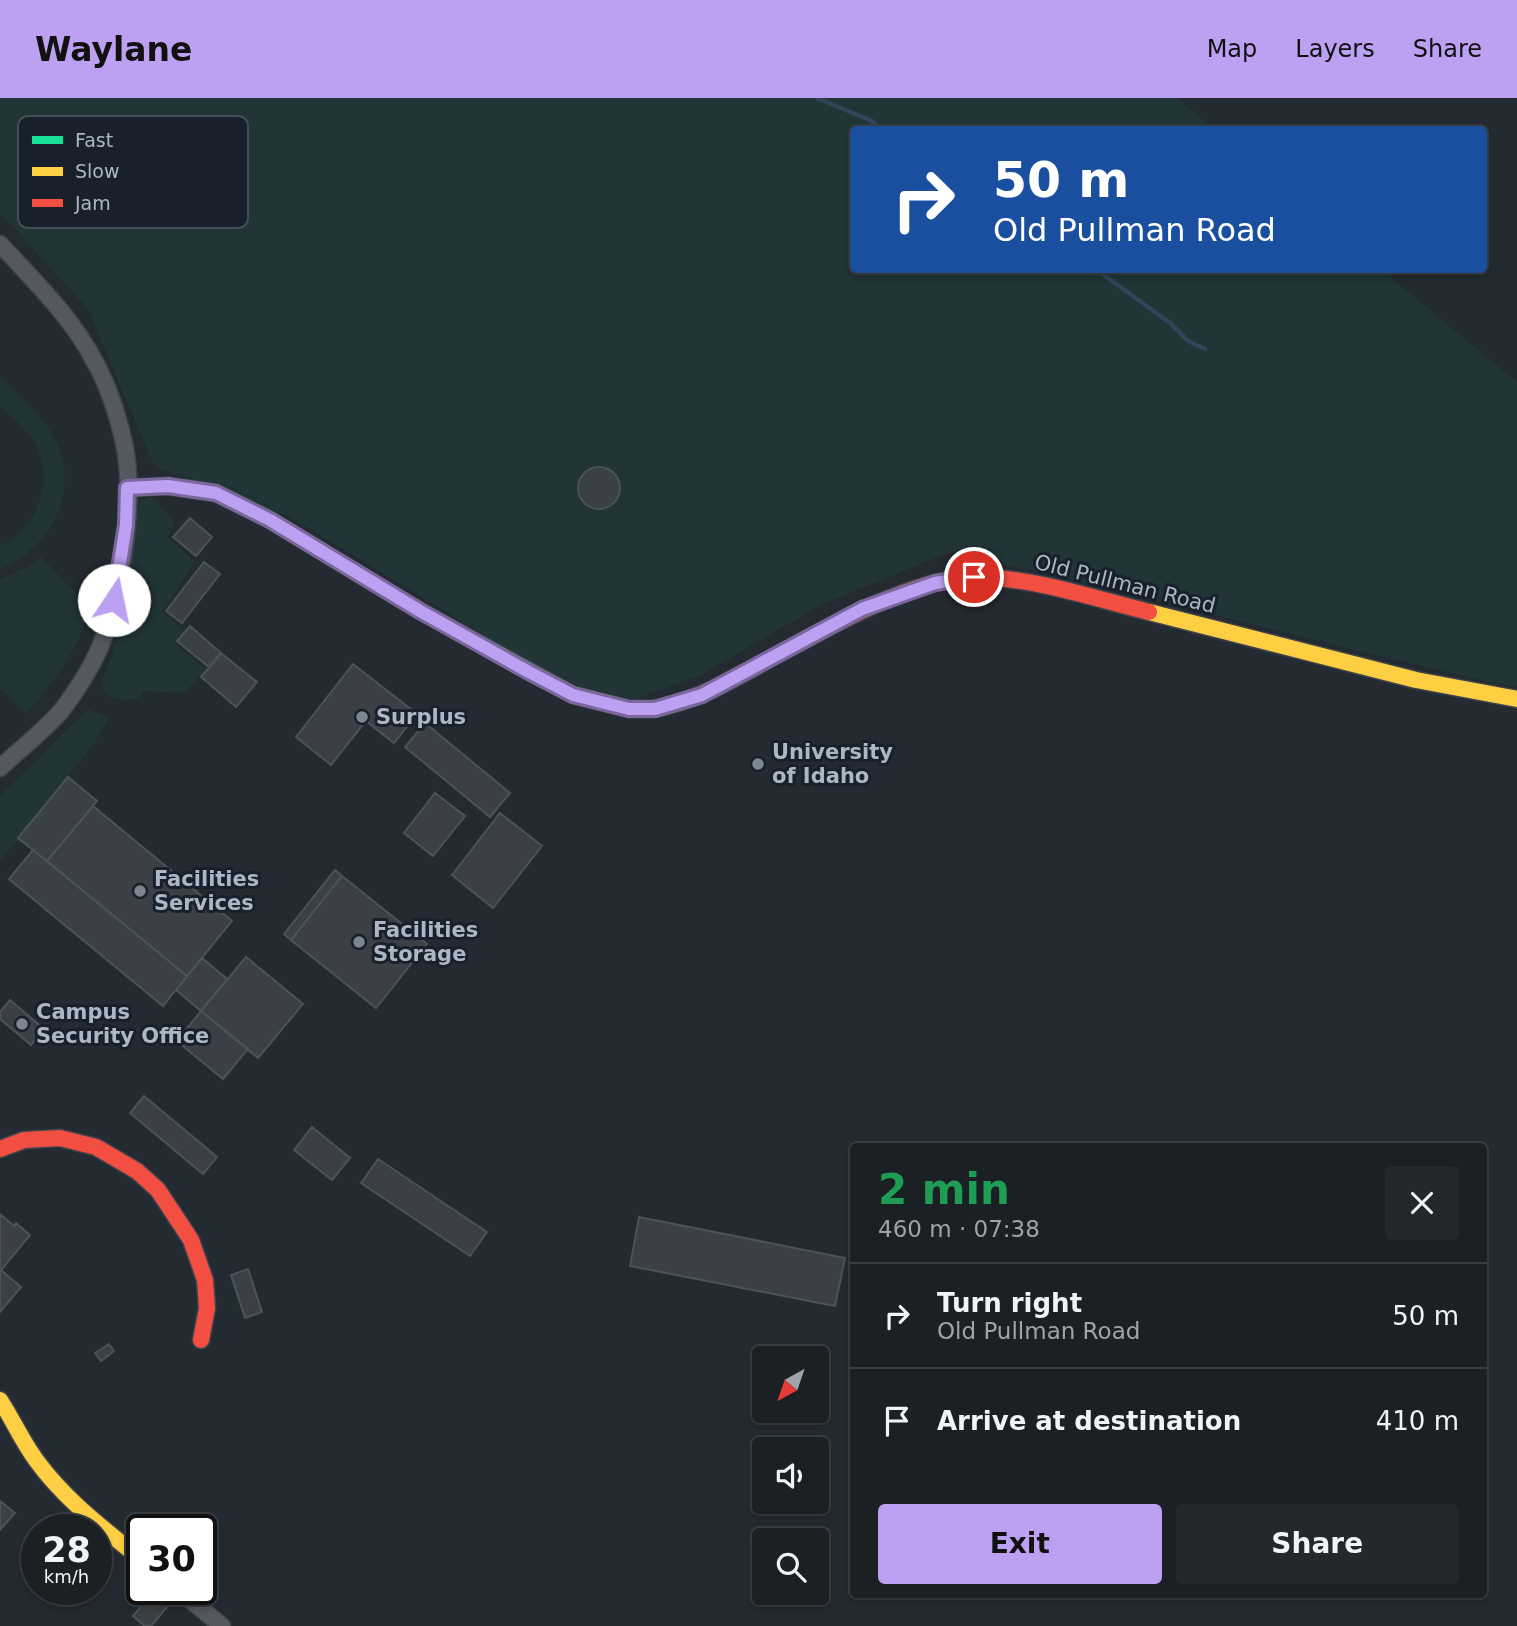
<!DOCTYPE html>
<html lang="en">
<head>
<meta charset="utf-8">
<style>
  :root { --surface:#1b2025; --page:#24282d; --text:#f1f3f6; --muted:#a0a3a7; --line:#393e42; --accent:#bca0f2 }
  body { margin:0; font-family:"DejaVu Sans",sans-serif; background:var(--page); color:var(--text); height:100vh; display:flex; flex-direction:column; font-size:26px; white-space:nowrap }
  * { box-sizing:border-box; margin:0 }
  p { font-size:23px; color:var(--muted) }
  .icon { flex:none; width:38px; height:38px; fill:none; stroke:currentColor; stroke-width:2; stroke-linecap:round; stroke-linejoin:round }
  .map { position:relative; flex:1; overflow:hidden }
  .drawer { position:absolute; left:850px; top:1045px; width:637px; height:455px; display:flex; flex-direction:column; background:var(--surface); border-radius:7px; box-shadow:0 4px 10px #0003,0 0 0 2px var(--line) }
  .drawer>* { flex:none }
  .guide { position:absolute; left:850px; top:28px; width:637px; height:147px; border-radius:7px; box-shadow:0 4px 10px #0003,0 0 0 2px var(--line); background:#1a4fa0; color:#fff; overflow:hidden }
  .needle { width:46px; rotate:220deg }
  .fabs { position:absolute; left:752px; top:1248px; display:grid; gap:14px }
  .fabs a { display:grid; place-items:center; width:77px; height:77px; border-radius:7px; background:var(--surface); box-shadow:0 4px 10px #0003,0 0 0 2px var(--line); font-size:35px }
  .speed { position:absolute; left:21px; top:1416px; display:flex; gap:14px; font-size:35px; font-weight:700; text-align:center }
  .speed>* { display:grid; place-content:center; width:91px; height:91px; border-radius:50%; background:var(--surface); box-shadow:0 4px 10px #0003,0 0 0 2px var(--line); line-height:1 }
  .speed small { font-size:18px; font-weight:400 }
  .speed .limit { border:4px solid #111; border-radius:10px; background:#fff; color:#111 }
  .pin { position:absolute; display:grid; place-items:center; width:60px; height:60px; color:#fff; margin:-30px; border:4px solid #fff; border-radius:50%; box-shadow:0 2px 7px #0007 }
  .me { position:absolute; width:77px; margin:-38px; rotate:11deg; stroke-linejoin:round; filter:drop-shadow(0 0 5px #0008) }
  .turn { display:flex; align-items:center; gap:24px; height:147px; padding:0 28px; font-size:32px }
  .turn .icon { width:91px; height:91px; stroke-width:2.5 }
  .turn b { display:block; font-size:49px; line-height:60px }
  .round { display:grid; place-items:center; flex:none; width:74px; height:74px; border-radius:7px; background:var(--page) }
  .headline { display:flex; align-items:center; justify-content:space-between; height:119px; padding:0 28px }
  h1 { font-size:42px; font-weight:700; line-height:52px; color:#1e9e55 }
  .cta { display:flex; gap:14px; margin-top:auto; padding:14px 28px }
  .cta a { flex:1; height:80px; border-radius:7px; background:var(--accent); color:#111; font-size:28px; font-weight:700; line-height:80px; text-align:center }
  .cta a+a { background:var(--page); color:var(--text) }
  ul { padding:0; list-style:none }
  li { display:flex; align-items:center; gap:21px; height:105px; padding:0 28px; border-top:2px solid var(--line) }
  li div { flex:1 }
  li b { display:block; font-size:26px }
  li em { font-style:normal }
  header { display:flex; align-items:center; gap:42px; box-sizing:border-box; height:98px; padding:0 35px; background:var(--accent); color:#111 }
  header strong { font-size:33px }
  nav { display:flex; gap:38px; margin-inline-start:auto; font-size:24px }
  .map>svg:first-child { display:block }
  .green { fill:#213436 }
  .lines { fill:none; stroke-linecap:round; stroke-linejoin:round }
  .stream { stroke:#31445a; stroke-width:4.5 }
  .building { fill:#3b4046; stroke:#4b525a; stroke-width:2 }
  .street-casing { stroke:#40444a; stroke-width:19 }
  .fast-casing { stroke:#40444a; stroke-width:19 }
  .slow-casing { stroke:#40444a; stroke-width:19 }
  .jam-casing { stroke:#40444a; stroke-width:19 }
  .street { stroke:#545860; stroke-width:16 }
  .fast { stroke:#16e098; stroke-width:16 }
  .slow { stroke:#ffcf43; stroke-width:16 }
  .jam { stroke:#f24e42; stroke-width:16 }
  .route-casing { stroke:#7a689d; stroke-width:18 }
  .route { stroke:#bca0f2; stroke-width:12 }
  .poi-dot { fill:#7c8691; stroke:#18212b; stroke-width:2.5 }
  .labels { text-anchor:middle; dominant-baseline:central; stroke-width:6; stroke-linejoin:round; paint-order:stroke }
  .street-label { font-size:21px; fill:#acb7c4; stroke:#18212b }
  .poi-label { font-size:21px; font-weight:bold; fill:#acb7c4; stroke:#18212b; text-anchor:start }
  .key { fill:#18212b; stroke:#444e59; stroke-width:2 }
  .key-label { font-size:19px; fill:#acb7c4 }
</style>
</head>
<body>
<header>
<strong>Waylane</strong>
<nav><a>Map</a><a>Layers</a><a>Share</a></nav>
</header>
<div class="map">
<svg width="1517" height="1528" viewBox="0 0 1517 1528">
  <rect width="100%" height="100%" fill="#242a31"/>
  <path class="green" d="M0,0H1177L1214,31L854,32V172H1382L1517,284V589L1488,584L952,453L821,507L701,577L632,602L565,586L290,419L154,368L88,211L0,115Z
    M0,279C18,298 42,316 54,339C82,391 52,450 0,471V448C35,432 55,386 37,349C29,333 13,320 0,308Z
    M152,399L175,425L167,439L195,463L162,514L184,532L175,546L205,571L185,595L144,593L139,600C126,602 113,603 103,593V580L112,557L131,479L137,409L142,402Z
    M41,459L91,510C77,552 55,583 27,616L0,590V481L25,470Z
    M88,611L110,620L95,644L0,764V698Z"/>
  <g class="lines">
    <path class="stream" d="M817,0L872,23L881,32
      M1097,172L1170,225L1188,243L1205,251"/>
  </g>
  <path class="building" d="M578 390a21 21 0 1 1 42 0a21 21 0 1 1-42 0Z
    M190,420L212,439L196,458L173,439Z
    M204,464L220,476L182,525L166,513Z
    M190,528L221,555L209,569L177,543Z
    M221,555L257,584L236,609L201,579Z
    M353,566L417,616L394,645L366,623L331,667L296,639Z
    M425,625L510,695L490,719L405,649Z
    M68,679L97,703L47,763L18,740Z
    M435,695L465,718L433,758L404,735Z
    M93,708L232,823L187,878L47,763Z
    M500,715L542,748L493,810L452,777Z
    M33,752L187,878L163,908L9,781Z
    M335,772L342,778L291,842L284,836Z
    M342,778L427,846L376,910L291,842Z
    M246,859L303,906L258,960L201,913Z
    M202,860L227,881L201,913L176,892Z
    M10,902L44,931L31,947L0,921V914Z
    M201,913L248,951L223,981L177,943Z
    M144,998L217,1059L203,1076L130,1015Z
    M312,1029L350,1060L332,1082L294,1052Z
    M378,1061L487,1134L470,1158L361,1085Z
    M0,1116L14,1128L16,1125L30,1137L1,1172L21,1189L0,1214Z
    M639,1119L845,1160L835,1208L630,1168Z
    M248,1171L262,1214L245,1220L231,1177Z
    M109,1246L114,1253L101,1263L95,1255Z
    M0,1403L15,1415L0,1432Z
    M153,1494L169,1507L151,1528H145L133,1518Z"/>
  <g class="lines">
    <g class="street-casing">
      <path id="street" d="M0,146C35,184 72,219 96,266C109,290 118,318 124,345C136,400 122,491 102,544C93,567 77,592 62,612C44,633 20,651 0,670
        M177,1491L222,1528"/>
    </g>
    <g class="fast-casing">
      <path id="fast" d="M127,390L168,388L216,395L270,422L420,513L573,597L629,611H653"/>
    </g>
    <g class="slow-casing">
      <path id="slow" d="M1149,514L1416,582L1517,601
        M0,1302C13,1322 22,1343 36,1362C65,1402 104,1431 142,1462"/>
    </g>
    <g class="jam-casing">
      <path id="jam" d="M653,611C700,603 742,576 784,553C837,525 916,479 977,479C1035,480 1093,500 1149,514
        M0,1051L24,1042L60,1040L96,1049L137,1073L158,1092L191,1142L205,1182L207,1210L201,1242"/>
    </g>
    <use href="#street" class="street"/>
    <use href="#fast" class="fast"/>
    <use href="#slow" class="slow"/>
    <use href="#jam" class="jam"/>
  </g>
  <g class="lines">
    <g class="route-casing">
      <path id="route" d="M114,502L126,427L127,390L168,388L216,395L270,422L420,513L527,573L573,597L629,611H655L702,597L862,511L935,485L974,479"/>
    </g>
    <use href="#route" class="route"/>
  </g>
  <g class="poi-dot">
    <circle cx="362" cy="619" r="7"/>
    <circle cx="758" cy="666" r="7"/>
    <circle cx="140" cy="793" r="7"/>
    <circle cx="359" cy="844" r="7"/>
    <circle cx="22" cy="926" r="7"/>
  </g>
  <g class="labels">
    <g class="street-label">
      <text transform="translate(1125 486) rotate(14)">Old Pullman Road</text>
    </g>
    <g class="poi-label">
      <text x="376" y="619">Surplus</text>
      <text x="772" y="654">University<tspan x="772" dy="24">of Idaho</tspan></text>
      <text x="154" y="781">Facilities<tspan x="154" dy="24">Services</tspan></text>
      <text x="373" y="832">Facilities<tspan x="373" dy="24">Storage</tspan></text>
      <text x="36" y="914">Campus<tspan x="36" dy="24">Security Office</tspan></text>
    </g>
  </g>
  <rect x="18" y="18" width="230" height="112" rx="10" class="key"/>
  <rect x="32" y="38" width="31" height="8" fill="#16e098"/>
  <rect x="32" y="69" width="31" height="9" fill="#ffcf43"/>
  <rect x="32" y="101" width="31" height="8" fill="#f24e42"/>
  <g class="key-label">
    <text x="75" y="49">Fast</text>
    <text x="75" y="80">Slow</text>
    <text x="75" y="112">Jam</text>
  </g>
</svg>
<div class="fabs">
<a><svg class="needle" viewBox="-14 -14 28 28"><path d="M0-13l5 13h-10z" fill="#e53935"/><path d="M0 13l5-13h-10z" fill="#a0a3a7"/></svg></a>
<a><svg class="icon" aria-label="sound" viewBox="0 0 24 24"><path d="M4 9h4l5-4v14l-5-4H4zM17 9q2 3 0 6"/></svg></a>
<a><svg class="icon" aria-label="search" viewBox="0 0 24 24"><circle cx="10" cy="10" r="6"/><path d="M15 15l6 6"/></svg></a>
</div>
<div class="speed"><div>28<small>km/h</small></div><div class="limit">30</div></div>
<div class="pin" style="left:974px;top:479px;background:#d93025"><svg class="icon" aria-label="arrive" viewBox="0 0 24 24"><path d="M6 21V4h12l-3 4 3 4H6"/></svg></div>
<svg class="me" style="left:114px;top:502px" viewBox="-20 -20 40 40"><circle r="19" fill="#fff"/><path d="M0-13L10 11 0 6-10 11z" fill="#bca0f2"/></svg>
<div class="guide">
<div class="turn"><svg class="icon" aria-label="right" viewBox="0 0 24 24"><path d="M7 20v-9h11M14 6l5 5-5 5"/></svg><div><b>50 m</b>Old Pullman Road</div></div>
</div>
<section class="drawer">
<div class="headline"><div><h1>2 min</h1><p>460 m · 07:38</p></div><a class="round"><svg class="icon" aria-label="close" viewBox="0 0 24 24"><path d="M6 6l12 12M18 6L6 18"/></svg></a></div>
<ul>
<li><svg class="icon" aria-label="right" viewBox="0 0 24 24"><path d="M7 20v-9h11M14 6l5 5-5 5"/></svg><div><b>Turn right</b><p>Old Pullman Road</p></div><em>50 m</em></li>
<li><svg class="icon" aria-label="arrive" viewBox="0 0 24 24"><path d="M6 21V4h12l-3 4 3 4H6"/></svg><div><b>Arrive at destination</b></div><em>410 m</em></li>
</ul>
<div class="cta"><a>Exit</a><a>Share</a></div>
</section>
</div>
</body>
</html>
